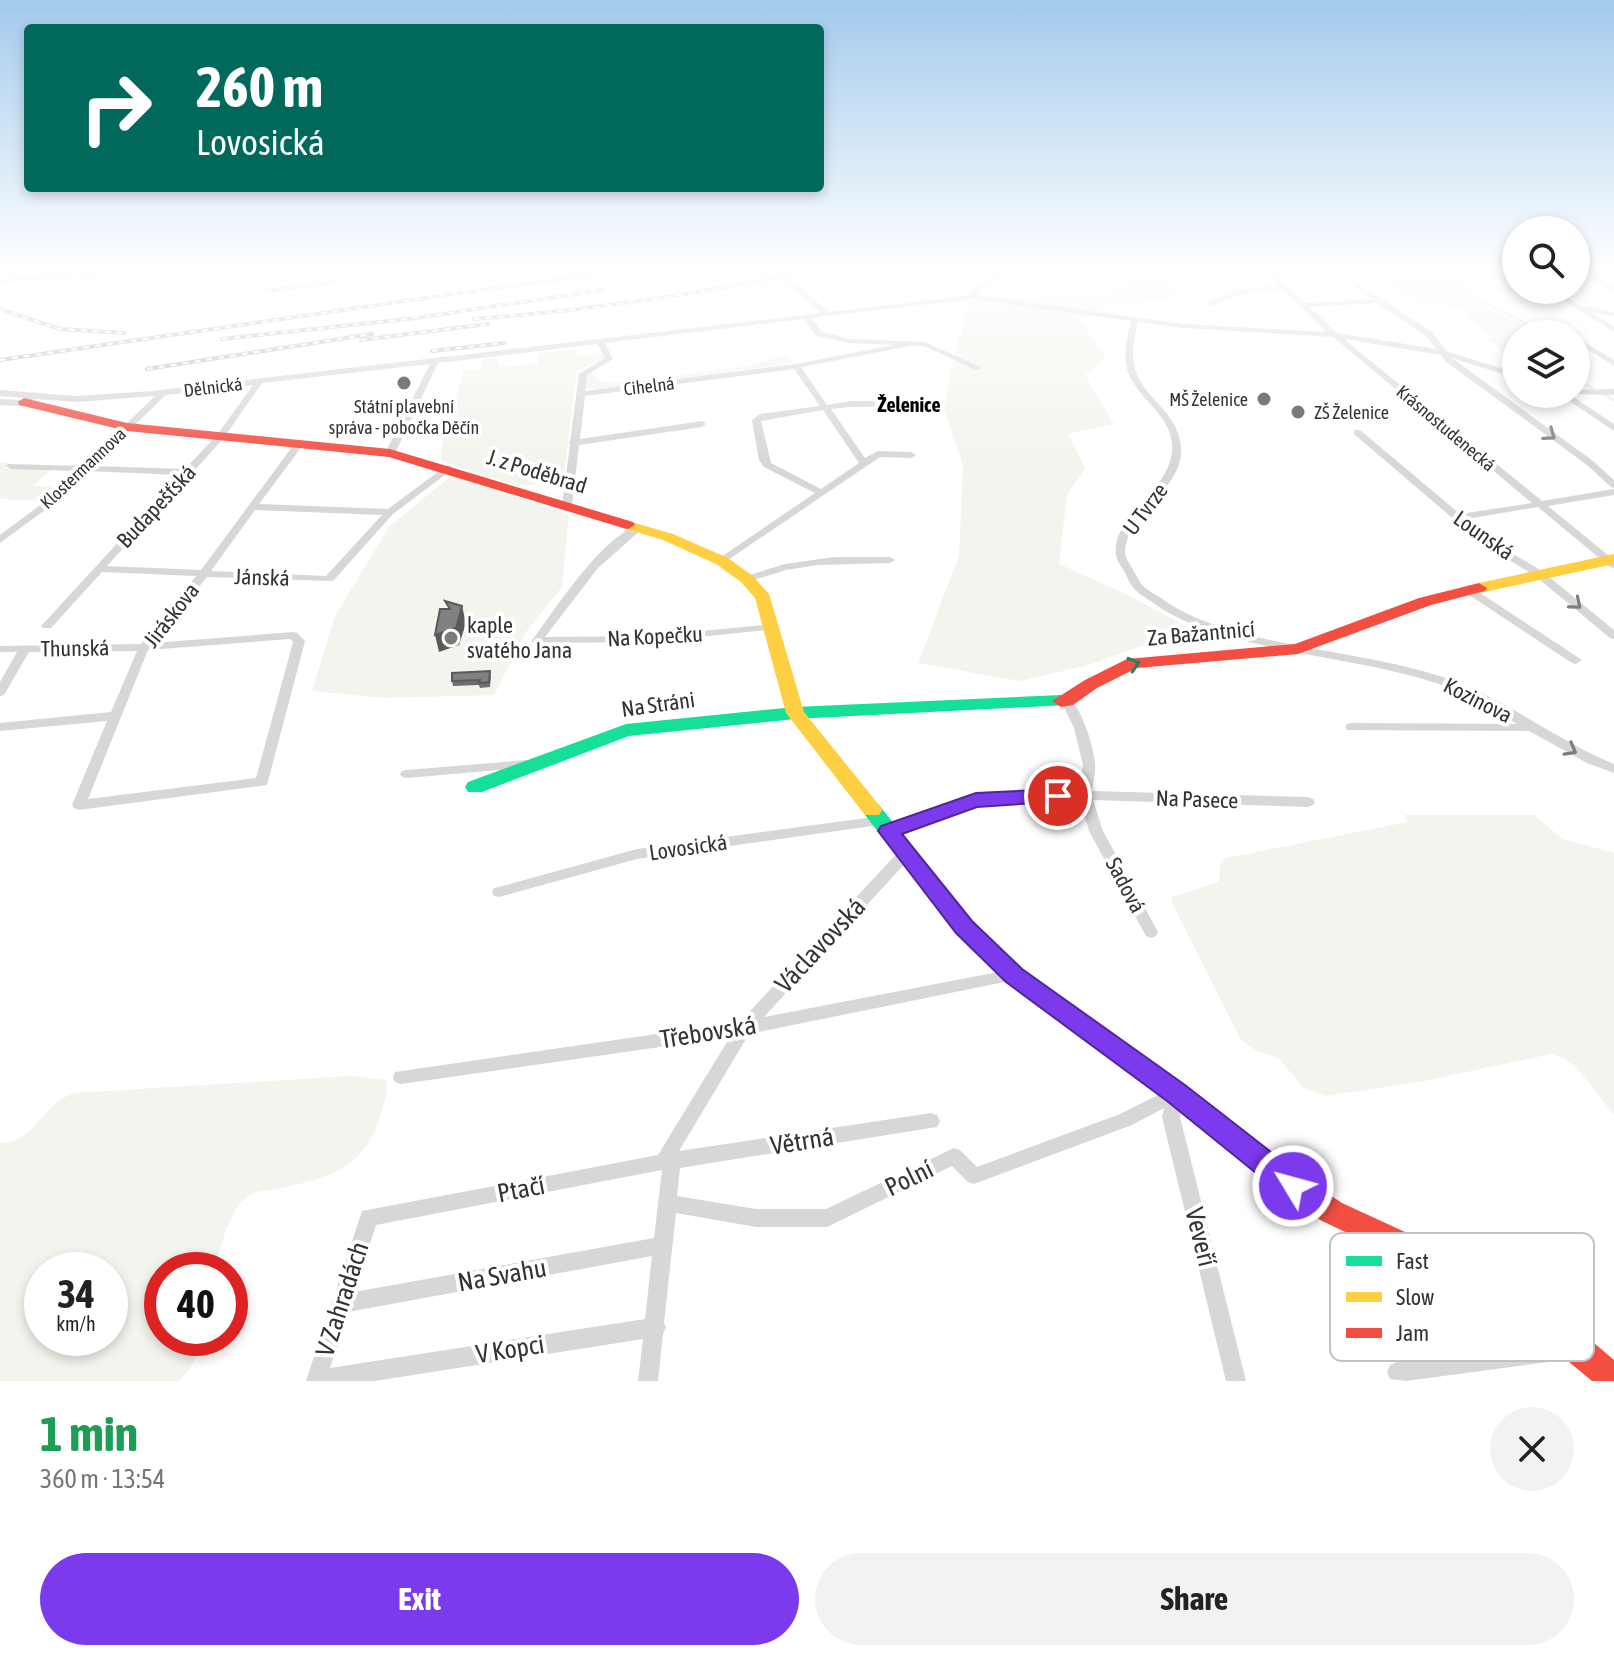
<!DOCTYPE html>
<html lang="en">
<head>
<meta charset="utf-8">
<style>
  :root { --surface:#fff; --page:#f2f2f2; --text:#222; --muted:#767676; --accent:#7c3aed }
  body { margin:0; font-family:"Asap Condensed",sans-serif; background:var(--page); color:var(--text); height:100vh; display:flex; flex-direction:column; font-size:30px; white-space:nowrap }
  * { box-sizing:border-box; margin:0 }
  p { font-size:26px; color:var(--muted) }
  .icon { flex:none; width:44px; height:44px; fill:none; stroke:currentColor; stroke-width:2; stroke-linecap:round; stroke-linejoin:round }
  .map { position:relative; height:1381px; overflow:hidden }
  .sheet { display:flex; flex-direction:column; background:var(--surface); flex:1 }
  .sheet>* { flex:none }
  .guide { position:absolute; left:24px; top:24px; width:800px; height:168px; border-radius:8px; box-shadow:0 4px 12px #0003; background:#00695c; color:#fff; overflow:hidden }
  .buttons { position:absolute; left:1502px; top:216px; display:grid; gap:16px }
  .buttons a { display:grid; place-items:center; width:88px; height:88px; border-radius:50%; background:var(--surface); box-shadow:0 4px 12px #0003; font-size:40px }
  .speed { position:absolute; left:24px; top:1252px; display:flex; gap:16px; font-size:40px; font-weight:700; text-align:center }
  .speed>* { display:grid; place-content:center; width:104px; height:104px; border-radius:50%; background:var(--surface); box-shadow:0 4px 12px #0003; line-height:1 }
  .speed small { font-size:20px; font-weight:400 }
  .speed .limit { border:12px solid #d22; background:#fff; color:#111 }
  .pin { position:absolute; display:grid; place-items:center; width:68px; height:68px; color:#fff; margin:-34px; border:4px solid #fff; border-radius:50%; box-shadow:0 2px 8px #0007 }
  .me { position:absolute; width:88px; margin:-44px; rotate:307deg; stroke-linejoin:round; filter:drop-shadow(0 0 6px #0008) }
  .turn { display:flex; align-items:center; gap:28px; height:168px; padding:0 40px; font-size:36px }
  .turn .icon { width:104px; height:104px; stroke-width:2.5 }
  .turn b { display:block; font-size:56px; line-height:68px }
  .round { display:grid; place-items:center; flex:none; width:84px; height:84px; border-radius:42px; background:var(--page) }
  .summary { display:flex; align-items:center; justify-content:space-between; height:136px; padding:0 40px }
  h1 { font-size:48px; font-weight:700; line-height:60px; color:#1e9e55 }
  .action { display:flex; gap:16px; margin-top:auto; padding:16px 40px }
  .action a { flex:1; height:92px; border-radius:48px; background:var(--accent); color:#fff; font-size:32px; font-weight:700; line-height:92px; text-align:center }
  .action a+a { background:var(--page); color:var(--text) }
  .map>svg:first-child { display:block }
  .green { fill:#f1f5ed; fill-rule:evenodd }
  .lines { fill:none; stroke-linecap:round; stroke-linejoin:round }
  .stream { stroke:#ddebf3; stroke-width:2 }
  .street { fill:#d7d7d7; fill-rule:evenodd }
  .fast { fill:#16e098; fill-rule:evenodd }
  .slow { fill:#ffcf43; fill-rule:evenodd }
  .jam { fill:#f24e42; fill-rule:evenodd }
  .rail-casing { stroke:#bebebe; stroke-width:4 }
  .rail { stroke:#fff; stroke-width:2; stroke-dasharray:6; stroke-linecap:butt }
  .wall { fill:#6f6f6f }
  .shaded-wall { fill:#5a5a5a }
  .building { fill:#818181; stroke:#5a5a5a; stroke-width:2 }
  .oneway { stroke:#7d7d7d }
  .oneway2 { stroke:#268160 }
  .route { fill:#7c3aed; stroke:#51269a; stroke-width:2 }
  .poi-dot { fill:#7a7a7a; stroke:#fff; stroke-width:3 }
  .labels { text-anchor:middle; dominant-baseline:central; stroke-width:8; stroke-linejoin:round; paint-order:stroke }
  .far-street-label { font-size:18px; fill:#333; stroke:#fff }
  .far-poi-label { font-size:18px; fill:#333; stroke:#fff; text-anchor:end }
  .far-neighbourhood-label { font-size:20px; font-weight:bold; fill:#000; stroke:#fff }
  .street-label { font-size:22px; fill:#333; stroke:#fff }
  .poi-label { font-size:22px; fill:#333; stroke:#fff; text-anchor:start }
  .near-street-label { font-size:26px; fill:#333; stroke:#fff }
  .key { fill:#fff; stroke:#c2c2c2; stroke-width:2 }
  .key-label { font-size:22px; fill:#333 }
</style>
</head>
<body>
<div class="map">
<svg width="1614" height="1381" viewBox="0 0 1614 1381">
  <rect width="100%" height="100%" fill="#fff"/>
  <path class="green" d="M1375,272H1438L1465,290L1480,307L1522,322L1535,330L1533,334H1516V362L1485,338L1494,337L1467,317L1466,307L1428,305L1397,290Z
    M1135,279L1164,281L1176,298L1109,305L1079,319L1106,357L1085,375L1114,424L1068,434L1085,468L1067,495L1059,564L1128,595L1213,641L1145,645L1085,666L1019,681L918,663L959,556L963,465L944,409L956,348L971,302L1107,293Z
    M577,349V356L604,354V361L577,370L563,482L517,486L441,461L442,444L455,414L453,406L464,370H480L482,359L497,358L499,366L538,364L539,353Z
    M785,355L796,363L608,389H584L586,372H590L598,380L614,383L749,366Z
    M0,462L10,463L6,468L51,470L33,486L56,487L45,501L0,499Z
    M451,476L569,514L562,587L526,632L494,695L383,698L312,691L335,616L389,527Z
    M1404,815H1534L1563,839L1614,853V1114C1597,1096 1577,1058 1551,1054L1420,1082L1325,1096L1304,1088L1278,1058L1257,1051L1241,1040L1172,903V897L1219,882L1220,864L1226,858L1408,822Z
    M350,1076L386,1080C388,1096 383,1107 378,1122C362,1171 323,1179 276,1189C266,1191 255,1190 247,1197C228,1211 220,1248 216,1270H162V1338H202C198,1355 191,1371 178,1381H0V1143C39,1142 39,1104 75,1093ZM42,1270H110V1338H42Z"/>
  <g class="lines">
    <path class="stream" d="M1442,272L1483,303L1521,320L1540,334
      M1576,378L1597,391
      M1604,394L1614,401"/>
    <path class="street" d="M998,272H1006L977,293V295L1184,324L1327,332L1282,289L1246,293L1210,306L1203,304L1242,289L1278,285L1265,272H1272L1305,303L1372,299L1348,282V280L1350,279L1432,332L1446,351L1516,373V378L1452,358L1593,461L1614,480V488L1611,487L1587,465L1445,361L1441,355L1344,339L1542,501L1614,489V495L1548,506L1614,560V568L1610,567L1538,507L1466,519L1492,541L1542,571L1614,630V639L1610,638L1534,575L1484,545L1354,434V430H1360L1460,514L1532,503L1333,337L1184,328L1138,322C1135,336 1131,349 1134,364C1139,397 1178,409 1181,447C1185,490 1117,521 1126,557C1127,561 1130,564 1132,568C1135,573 1138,579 1141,584C1146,589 1154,594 1161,598C1183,615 1211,624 1238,632C1306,651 1379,656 1446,678C1506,699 1556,740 1614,764V773L1587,763L1529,731L1347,730L1345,727L1347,724L1351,723L1517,724C1491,709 1464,692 1436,683C1370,662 1301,657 1235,638C1205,630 1176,620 1152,602C1146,598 1137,593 1133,587C1129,583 1127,576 1124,571C1121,566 1117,561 1116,555C1110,518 1169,492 1172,451C1175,412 1130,398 1126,363C1124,348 1128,335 1131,321L973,299L811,318L822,332L850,339L925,342L983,368L976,370L924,346H910L801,367L827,405L850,401H917V405L914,406L850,407L831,409L865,458L878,451L911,452L916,455L911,458L880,457L722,564L718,563L717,561L718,559L815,493L764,467L759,460L752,420L760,414L820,406L794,369L585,396L580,439L702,421L706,424L702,427L579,445L572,506L567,509L562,506L570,445L569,443L570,441L579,374L605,358L597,344L438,363L395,453L390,456L385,453L430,364L262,383L223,439L107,566L201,570L295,443H301L303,445L259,504L388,509L446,466L449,465L454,468L393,514L333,581L207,577L153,643L293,632L297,633L305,641L267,785L79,810L74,808L72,805L107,721L0,731V723L111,712L137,651L29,652L4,695L0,696V682L17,652H0V646L141,644L196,576L102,572L51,628H43L41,626L43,624L180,475L87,471L49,507L0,543V535L43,503L76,471L11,469L6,466L8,464L82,466L155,396L77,402L34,399L21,406L0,405V399L20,400L25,398L0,396V390L77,396L152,391L821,313L783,278V276L785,275L829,312L970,295L971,290ZM1378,303L1426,336L1437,349L1337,333L1309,307ZM804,319L816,336L850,343L894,345L796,364L585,391L587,375L613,359L605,343ZM253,385L217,435L185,469L92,466L166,395ZM823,410L859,463L821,489L771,463L761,421ZM255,510L382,515L326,576L211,571ZM290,639L293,642L256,778L88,799L148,650Z
      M1584,272H1592L1614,288V293Z
      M1546,290H1555L1579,305L1614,312V316L1591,312L1614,327V332Z
      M1576,337L1614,360V366L1576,342Z
      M1614,389V395L1572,394H1576V390Z
      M1559,394H1569L1614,424V431Z
      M638,524L643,527L642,529L598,568L545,637L651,636L773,624L777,625L779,627L777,629L651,642L533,643L531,641L533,639C559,604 598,542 638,524Z
      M834,557H890L895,560L890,563L818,565L786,570L747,582L742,579L743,577L785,564Z
      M1467,586L1471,587L1582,660L1576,664L1572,663L1463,591L1462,589Z
      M1067,697C1081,705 1094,747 1095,764C1096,772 1093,782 1092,791L1308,797L1313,799L1315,802L1313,805L1308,807L1093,800L1103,831L1158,932L1156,936L1151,938L1146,936L1089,831L1080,800L977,805L894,834H884L882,831L884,828L976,795L1079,791L1083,765L1074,728L1061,701Z
      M527,760L533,764L532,767L407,778L402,777L400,774L402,771L407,770Z
      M881,816L886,818L888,821L886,824L637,859L499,897L494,896L492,892L494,888L499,887L637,849Z
      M906,848L911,849L913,853L911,857L764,1017L1014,969L1019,971L1022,975L1019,979L749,1034L679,1151L931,1113L937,1115L940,1121L937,1127L680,1168L677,1196L756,1209H826L954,1148L960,1150L977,1167L1120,1114L1176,1086L1182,1088L1184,1093L1180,1117L1246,1381H1226L1162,1117L1164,1108L1132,1125L974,1184L968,1182L952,1166L827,1227H756L676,1213L664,1323L666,1327L663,1334L658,1381H638L643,1339L375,1381H306L362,1211L658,1155L730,1037L401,1084L395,1082L393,1077L395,1072L740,1022L901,849ZM662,1170L654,1238L354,1292L376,1225ZM652,1256L645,1319L330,1368L348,1312Z
      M1568,1331L1575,1334L1578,1341C1574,1351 1566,1357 1556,1361L1406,1381L1390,1379L1387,1372L1390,1365L1397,1362L1552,1342Z"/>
    <path class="fast" d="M1061,695L1067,697L1070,701L1067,705L795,719L629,736L482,792H468L465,787L468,782L626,724L795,707Z
      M872,803L879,805L972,921L1022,968L1092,1019L1095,1026L1092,1033L1083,1036L1074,1033L1006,982L956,933L865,815L862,810L865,805Z"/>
    <path class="slow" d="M628,521L673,534L728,558L753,576L769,594L804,712L879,805L882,810L879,815H865L786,713L755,598L741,582L716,564L663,540L623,528L621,525Z
      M1614,554V564L1479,593L1471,588L1479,583Z"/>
    <path class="jam" d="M24,398L127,423L390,449L633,522L635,525L628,529L623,528L389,457L127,431L19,405L18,402Z
      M1479,583L1487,588L1485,591L1431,605L1298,654L1137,668L1097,688L1073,705L1061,707L1052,701L1085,680L1127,659L1295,644L1419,598Z
      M1083,1016L1092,1019L1185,1085L1303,1177L1342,1203L1492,1272L1579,1330L1614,1360V1381H1592L1557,1352L1472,1292L1322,1221L1283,1195L1167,1101L1074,1033L1071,1026L1074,1019Z"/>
    <g class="rail-casing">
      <path id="rail" d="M0,280L119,272
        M266,291L333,282
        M0,309L60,329L124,333
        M474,319C581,311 689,296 794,274
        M222,339L416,318L602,290
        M361,340L488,324
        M432,351L504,343
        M0,360L605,272
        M147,369L372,334"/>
    </g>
    <use href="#rail" class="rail"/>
  </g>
  <path class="wall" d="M491,675L490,687L480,688L479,685L453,686L452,681Z"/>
  <path class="shaded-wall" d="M462,606L466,623L459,645L439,652L435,635Z"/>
  <path class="building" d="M445,601L462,606L456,628L435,635L440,609H450Z
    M490,671L489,682L479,683L480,680L452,681V673Z"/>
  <defs><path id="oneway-chevron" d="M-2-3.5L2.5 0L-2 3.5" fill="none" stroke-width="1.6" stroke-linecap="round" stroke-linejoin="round" transform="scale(2)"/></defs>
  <g class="oneway">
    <use href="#oneway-chevron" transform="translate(1550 435) rotate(36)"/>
    <use href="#oneway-chevron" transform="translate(1576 604) rotate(40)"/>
    <use href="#oneway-chevron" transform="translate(1571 750) rotate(29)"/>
  </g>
  <use class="oneway2" href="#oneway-chevron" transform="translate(1134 664) rotate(-17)"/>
  <linearGradient id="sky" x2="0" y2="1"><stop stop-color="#a3caec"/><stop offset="0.58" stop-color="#fff"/><stop offset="1" stop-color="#fff" stop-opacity="0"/></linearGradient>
  <rect width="1614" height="465" fill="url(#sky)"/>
  <path class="route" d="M1058,789L1068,796L1065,801L977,807L902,834L972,921L1022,969L1185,1085L1303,1177L1307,1186L1303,1195L1293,1199L1283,1195L1167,1101L1006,982L956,933L878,831L881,826L976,793Z"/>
  <g class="poi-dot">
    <circle cx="404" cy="383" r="8"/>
    <circle cx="1264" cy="399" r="8"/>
    <circle cx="1298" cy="412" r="8"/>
    <circle cx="451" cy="638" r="8"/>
  </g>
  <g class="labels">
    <g class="far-street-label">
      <text transform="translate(649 386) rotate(-7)">Cihelná</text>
      <text transform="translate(213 387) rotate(-7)">Dělnická</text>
      <text transform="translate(1446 428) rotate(40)">Krásnostudenecká</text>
      <text transform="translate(83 468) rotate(-43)">Klostermannova</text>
    </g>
    <g class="far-poi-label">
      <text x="1248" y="399">MŠ Želenice</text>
      <text x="404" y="406" text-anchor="middle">Státní plavební<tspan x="404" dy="21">správa - pobočka Děčín</tspan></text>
      <text x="1314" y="412" text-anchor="start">ZŠ Želenice</text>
    </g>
    <g class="far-neighbourhood-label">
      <text x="909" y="404">Želenice</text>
    </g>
    <g class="street-label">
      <text transform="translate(537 471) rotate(17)">J. z Poděbrad</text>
      <text transform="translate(156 506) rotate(-47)">Budapešťská</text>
      <text transform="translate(1145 509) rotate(-53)">U Tvrze</text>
      <text transform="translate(1484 535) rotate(35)">Lounská</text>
      <text transform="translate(262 577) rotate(2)">Jánská</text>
      <text transform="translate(171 615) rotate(-52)">Jiráskova</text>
      <text transform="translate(1201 633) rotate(-5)">Za Bažantnicí</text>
      <text transform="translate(655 636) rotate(-3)">Na Kopečku</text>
      <text transform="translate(75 648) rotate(-1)">Thunská</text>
      <text transform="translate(1478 700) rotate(27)">Kozinova</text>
      <text transform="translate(658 704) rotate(-8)">Na Stráni</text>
      <text transform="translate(1197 799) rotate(2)">Na Pasece</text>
      <text transform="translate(688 847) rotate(-8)">Lovosická</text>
      <text transform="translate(1126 885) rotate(62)">Sadová</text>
    </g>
    <g class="poi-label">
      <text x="467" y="625">kaple<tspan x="467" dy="25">svatého Jana</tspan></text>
    </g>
    <g class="near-street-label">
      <text transform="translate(820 945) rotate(-47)">Václavovská</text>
      <text transform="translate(708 1032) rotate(-9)">Třebovská</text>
      <text transform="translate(802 1141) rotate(-9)">Větrná</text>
      <text transform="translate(909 1178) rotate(-26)">Polní</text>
      <text transform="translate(521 1189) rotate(-11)">Ptačí</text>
      <text transform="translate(1201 1237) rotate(76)">Veveří</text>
      <text transform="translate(502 1275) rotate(-10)">Na Svahu</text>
      <text transform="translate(342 1299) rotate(-72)">V Zahradách</text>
      <text transform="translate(510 1349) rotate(-9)">V Kopci</text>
    </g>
  </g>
  <rect x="1330" y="1233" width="264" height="128" rx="12" class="key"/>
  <rect x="1346" y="1256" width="36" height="10" fill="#16e098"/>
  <rect x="1346" y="1292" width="36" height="10" fill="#ffcf43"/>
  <rect x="1346" y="1328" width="36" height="10" fill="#f24e42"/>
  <g class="key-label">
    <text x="1396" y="1269">Fast</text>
    <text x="1396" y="1305">Slow</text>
    <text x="1396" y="1341">Jam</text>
  </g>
</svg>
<div class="buttons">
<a><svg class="icon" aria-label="search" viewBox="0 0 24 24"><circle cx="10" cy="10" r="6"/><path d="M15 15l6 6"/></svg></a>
<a><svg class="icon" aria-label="layers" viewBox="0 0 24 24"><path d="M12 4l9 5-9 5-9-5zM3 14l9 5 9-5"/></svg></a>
</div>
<div class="speed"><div>34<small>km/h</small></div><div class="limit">40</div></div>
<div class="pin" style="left:1058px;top:796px;background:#d93025"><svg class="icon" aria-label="arrive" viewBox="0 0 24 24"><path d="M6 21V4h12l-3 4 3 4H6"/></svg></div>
<svg class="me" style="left:1293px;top:1186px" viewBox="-20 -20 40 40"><circle r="17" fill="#7c3aed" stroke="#fff" stroke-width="3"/><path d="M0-11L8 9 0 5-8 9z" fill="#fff"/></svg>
<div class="guide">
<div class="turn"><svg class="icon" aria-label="right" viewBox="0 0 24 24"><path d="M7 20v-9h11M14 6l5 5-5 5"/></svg><div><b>260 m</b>Lovosická</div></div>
</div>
</div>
<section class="sheet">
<div class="summary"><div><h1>1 min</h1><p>360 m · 13:54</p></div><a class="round"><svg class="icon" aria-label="close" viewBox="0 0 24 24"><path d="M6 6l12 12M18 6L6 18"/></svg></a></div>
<div class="action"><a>Exit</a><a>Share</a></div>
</section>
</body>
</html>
